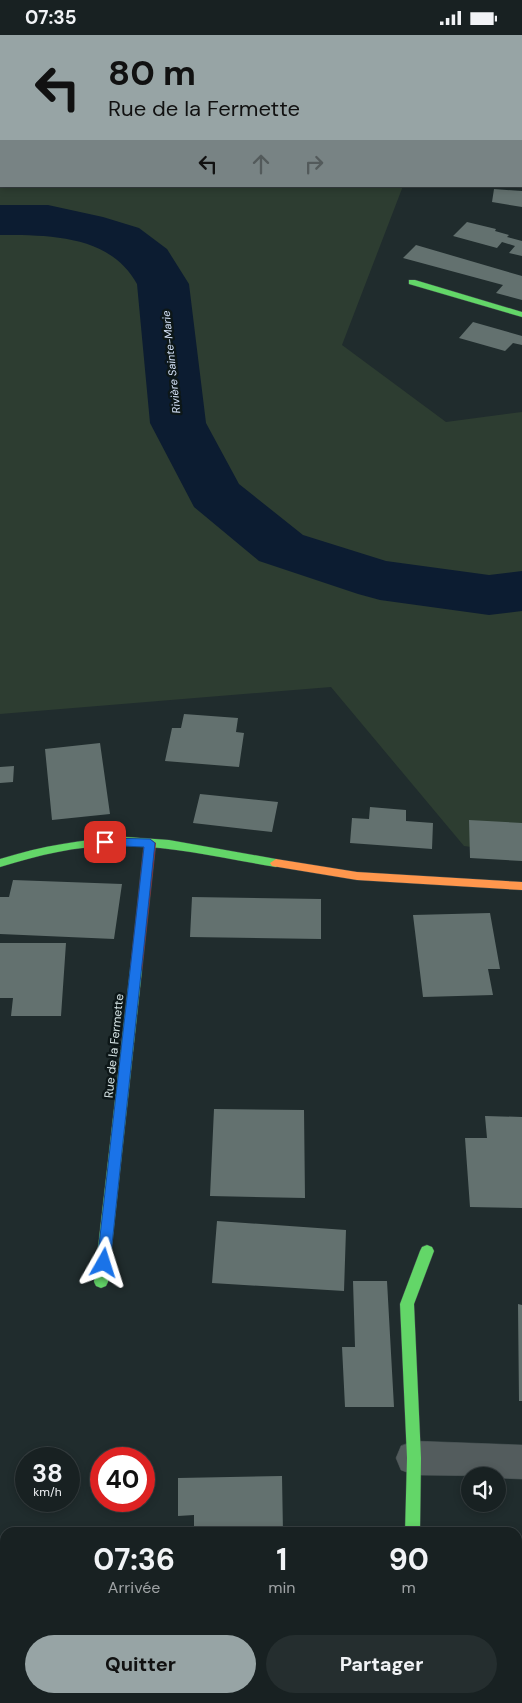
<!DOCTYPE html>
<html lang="fr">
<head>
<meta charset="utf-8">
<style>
  :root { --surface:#182122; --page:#252e2f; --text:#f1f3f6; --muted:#9fa3a5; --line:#363e40; --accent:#97a4a5 }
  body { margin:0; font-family:"DM Sans",sans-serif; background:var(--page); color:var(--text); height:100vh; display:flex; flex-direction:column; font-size:19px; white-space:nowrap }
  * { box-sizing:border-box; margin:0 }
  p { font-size:16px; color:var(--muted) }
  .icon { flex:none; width:28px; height:28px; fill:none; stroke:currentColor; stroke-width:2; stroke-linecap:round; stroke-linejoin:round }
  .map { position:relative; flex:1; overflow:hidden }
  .side { position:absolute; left:0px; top:1492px; width:522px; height:176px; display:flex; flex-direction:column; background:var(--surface); border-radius:15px 15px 0 0; box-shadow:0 2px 8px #0003,0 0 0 1px var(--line) }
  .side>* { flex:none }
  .top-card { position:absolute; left:0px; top:0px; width:522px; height:152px; box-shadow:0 2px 8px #0003,0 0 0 1px var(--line); background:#97a4a5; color:#111; overflow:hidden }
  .controls { position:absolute; left:461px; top:1432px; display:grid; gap:10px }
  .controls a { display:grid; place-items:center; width:45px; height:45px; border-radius:50%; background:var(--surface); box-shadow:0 2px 8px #0003,0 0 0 1px var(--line); font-size:25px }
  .speed { position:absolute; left:15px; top:1412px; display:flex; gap:10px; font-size:25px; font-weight:700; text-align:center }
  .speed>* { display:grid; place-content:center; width:65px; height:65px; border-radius:50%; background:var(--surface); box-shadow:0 2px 8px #0003,0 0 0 1px var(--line); line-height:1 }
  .speed small { font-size:12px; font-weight:400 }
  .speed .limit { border:8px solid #d22; background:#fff; color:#111 }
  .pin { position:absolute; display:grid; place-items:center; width:42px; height:42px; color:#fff; margin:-21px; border-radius:10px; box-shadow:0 2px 8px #0006 }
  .me { position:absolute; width:55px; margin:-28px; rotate:6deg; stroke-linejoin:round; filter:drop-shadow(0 0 4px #0008) }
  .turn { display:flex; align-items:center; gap:18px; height:105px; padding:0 25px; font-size:22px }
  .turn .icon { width:65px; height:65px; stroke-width:2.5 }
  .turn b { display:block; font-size:35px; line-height:42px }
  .lanes { display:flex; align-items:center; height:48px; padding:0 25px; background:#0003; justify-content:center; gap:25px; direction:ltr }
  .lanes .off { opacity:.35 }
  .eta { display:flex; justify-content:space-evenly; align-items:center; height:85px; text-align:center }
  .eta b { font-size:30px; font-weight:700; line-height:35px }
  .button { display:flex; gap:10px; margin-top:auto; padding:10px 25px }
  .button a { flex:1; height:58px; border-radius:30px; background:var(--accent); color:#111; font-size:20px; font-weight:700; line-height:58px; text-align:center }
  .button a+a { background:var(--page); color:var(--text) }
  .status { display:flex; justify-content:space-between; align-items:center; height:35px; padding:0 25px; background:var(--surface); direction:ltr }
  .status svg { height:14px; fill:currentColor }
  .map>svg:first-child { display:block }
  .green { fill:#2d3d31 }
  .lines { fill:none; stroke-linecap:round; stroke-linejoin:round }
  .river { fill:#0c1c31; fill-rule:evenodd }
  .building { fill:#63716f }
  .street-casing { stroke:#3f4a4b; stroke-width:1 }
  .fast-casing { stroke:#3f4a4b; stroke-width:1 }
  .slow-casing { stroke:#3f4a4b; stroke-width:1 }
  .jam-casing { stroke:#3f4a4b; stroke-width:1 }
  .street { fill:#535c5d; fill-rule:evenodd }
  .fast { fill:#63d668; fill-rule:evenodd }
  .slow { fill:#ff974d; fill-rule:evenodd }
  .jam { fill:#b3261e; fill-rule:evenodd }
  .route { fill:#1a73e8; stroke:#114b97 }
  .labels { text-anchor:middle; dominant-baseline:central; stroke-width:5; stroke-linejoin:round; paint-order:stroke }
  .far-water-label { font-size:11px; font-style:italic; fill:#d7e4fa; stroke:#0d1718 }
  .street-label { font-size:12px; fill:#d7e5e6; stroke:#0d1718 }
</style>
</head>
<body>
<div class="status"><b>07:35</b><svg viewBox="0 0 49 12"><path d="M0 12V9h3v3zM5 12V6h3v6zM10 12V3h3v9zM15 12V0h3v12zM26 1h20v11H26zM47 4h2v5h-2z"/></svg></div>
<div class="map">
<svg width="522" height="1668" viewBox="0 0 522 1668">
  <rect width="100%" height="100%" fill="#202c2d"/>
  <path class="green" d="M0,119L1,151H403L342,310L446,387L522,377V819L464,811L331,652L0,679Z"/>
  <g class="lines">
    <path class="river" d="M0,170H48L103,182L139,193L167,214L189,249L206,388L239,449L303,500L386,526L489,540L522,536V576L489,580L380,565L358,559L259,526L194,472L150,388L137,249C110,200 50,200 0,200Z"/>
  </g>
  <path class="building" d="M494,154L522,156V172L492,167Z
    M467,187L496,194L495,196L509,200L507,202L522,206V221L509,218L515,211L502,207L497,213L453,201Z
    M416,210L522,241V265L496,258L503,250L403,223Z
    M473,287L522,301V310L513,308L505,316L459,303Z
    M184,679L238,683L236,697L244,698L239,732L165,726L172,693H181Z
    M100,708L110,779L52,785L45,714Z
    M14,731L13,747L0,748V732Z
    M200,759L278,767L272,797L193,788Z
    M370,772L406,775V786L433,788L432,814L350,808L352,783L369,784Z
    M469,785L522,788V826L470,823Z
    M13,845L122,849L114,904L0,899V862H9Z
    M192,862L321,864V904L190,902Z
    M490,878L500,934H488L493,960L423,962L413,880Z
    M0,908H66L61,981H11L13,963H0Z
    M214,1074L304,1075L305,1163L210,1161Z
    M485,1081L522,1082V1173L470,1172L465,1103H487Z
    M217,1186L346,1195L344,1256L212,1248Z
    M353,1246H387L394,1372H345L342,1312H355Z
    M518,1269L522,1270V1366H519Z
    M282,1441L283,1498H194V1480L178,1481V1443Z
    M0,1626H5V1664H22V1668H0Z"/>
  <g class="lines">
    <g class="street-casing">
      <path id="street" d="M206,0H224L225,1H207Z
        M292,0H308V1H292Z
        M0,78H1V88H0Z
        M414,1406L522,1410V1444L498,1443V1441L414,1440L401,1435L396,1423L401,1411Z
        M257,1664H299L301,1668H258Z
        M387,1664H425L426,1668H386Z"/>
    </g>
    <g class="fast-casing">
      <path id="fast" d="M409,245H415L522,277V282L409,249Z
        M126,802L169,805L276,824L282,828L276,832C227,824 178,812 128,811C84,809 42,819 0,832V824C42,811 83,804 126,802Z
        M136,930L140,932L142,935L108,1247L106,1251L101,1253L96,1251L94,1247L130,935L132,932Z
        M427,1210L432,1212L434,1216L414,1269L421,1423L420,1498H405L407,1423L400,1269L420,1216L422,1212Z"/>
    </g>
    <g class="slow-casing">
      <path id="slow" d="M276,824L357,837L522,847V855L357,845L272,831L270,828Z"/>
    </g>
    <g class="jam-casing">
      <path id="jam" d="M150,804L156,808L142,935L140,938H132L130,935L144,808Z"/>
    </g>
    <use href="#street" class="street"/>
    <use href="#fast" class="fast"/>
    <use href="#slow" class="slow"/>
    <use href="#jam" class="jam"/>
  </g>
  <path class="route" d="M105,803L150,804L155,808L110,1228L108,1232L104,1234L99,1232L97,1228L144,812L101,810L100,807Z"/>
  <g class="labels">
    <g class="far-water-label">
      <text transform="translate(171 327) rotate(-96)">Rivière Sainte-Marie</text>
    </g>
    <g class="street-label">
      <text transform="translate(114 1011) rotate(-84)">Rue de la Fermette</text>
    </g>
  </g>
</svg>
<div class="controls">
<a><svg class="icon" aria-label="sound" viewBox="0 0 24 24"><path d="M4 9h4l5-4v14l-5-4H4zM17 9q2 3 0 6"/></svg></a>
</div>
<div class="speed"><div>38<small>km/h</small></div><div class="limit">40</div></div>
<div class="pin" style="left:105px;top:807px;background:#d93025"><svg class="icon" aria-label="arrive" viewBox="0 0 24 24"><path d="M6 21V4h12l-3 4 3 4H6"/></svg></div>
<svg class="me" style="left:104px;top:1228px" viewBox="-20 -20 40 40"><path d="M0-17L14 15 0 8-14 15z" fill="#1a73e8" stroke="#fff" stroke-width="4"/></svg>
<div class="top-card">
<div class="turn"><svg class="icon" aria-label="left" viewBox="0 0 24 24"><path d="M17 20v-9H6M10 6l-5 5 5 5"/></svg><div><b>80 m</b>Rue de la Fermette</div></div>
<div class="lanes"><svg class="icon" aria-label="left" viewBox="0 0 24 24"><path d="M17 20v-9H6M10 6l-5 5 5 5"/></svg><svg class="icon off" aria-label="ahead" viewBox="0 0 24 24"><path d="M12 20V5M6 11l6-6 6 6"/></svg><svg class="icon off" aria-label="right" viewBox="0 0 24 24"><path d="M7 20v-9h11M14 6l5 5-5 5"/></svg></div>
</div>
<section class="side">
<div class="eta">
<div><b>07:36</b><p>Arrivée</p></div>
<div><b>1</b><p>min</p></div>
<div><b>90</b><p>m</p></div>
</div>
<div class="button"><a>Quitter</a><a>Partager</a></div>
</section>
</div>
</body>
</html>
